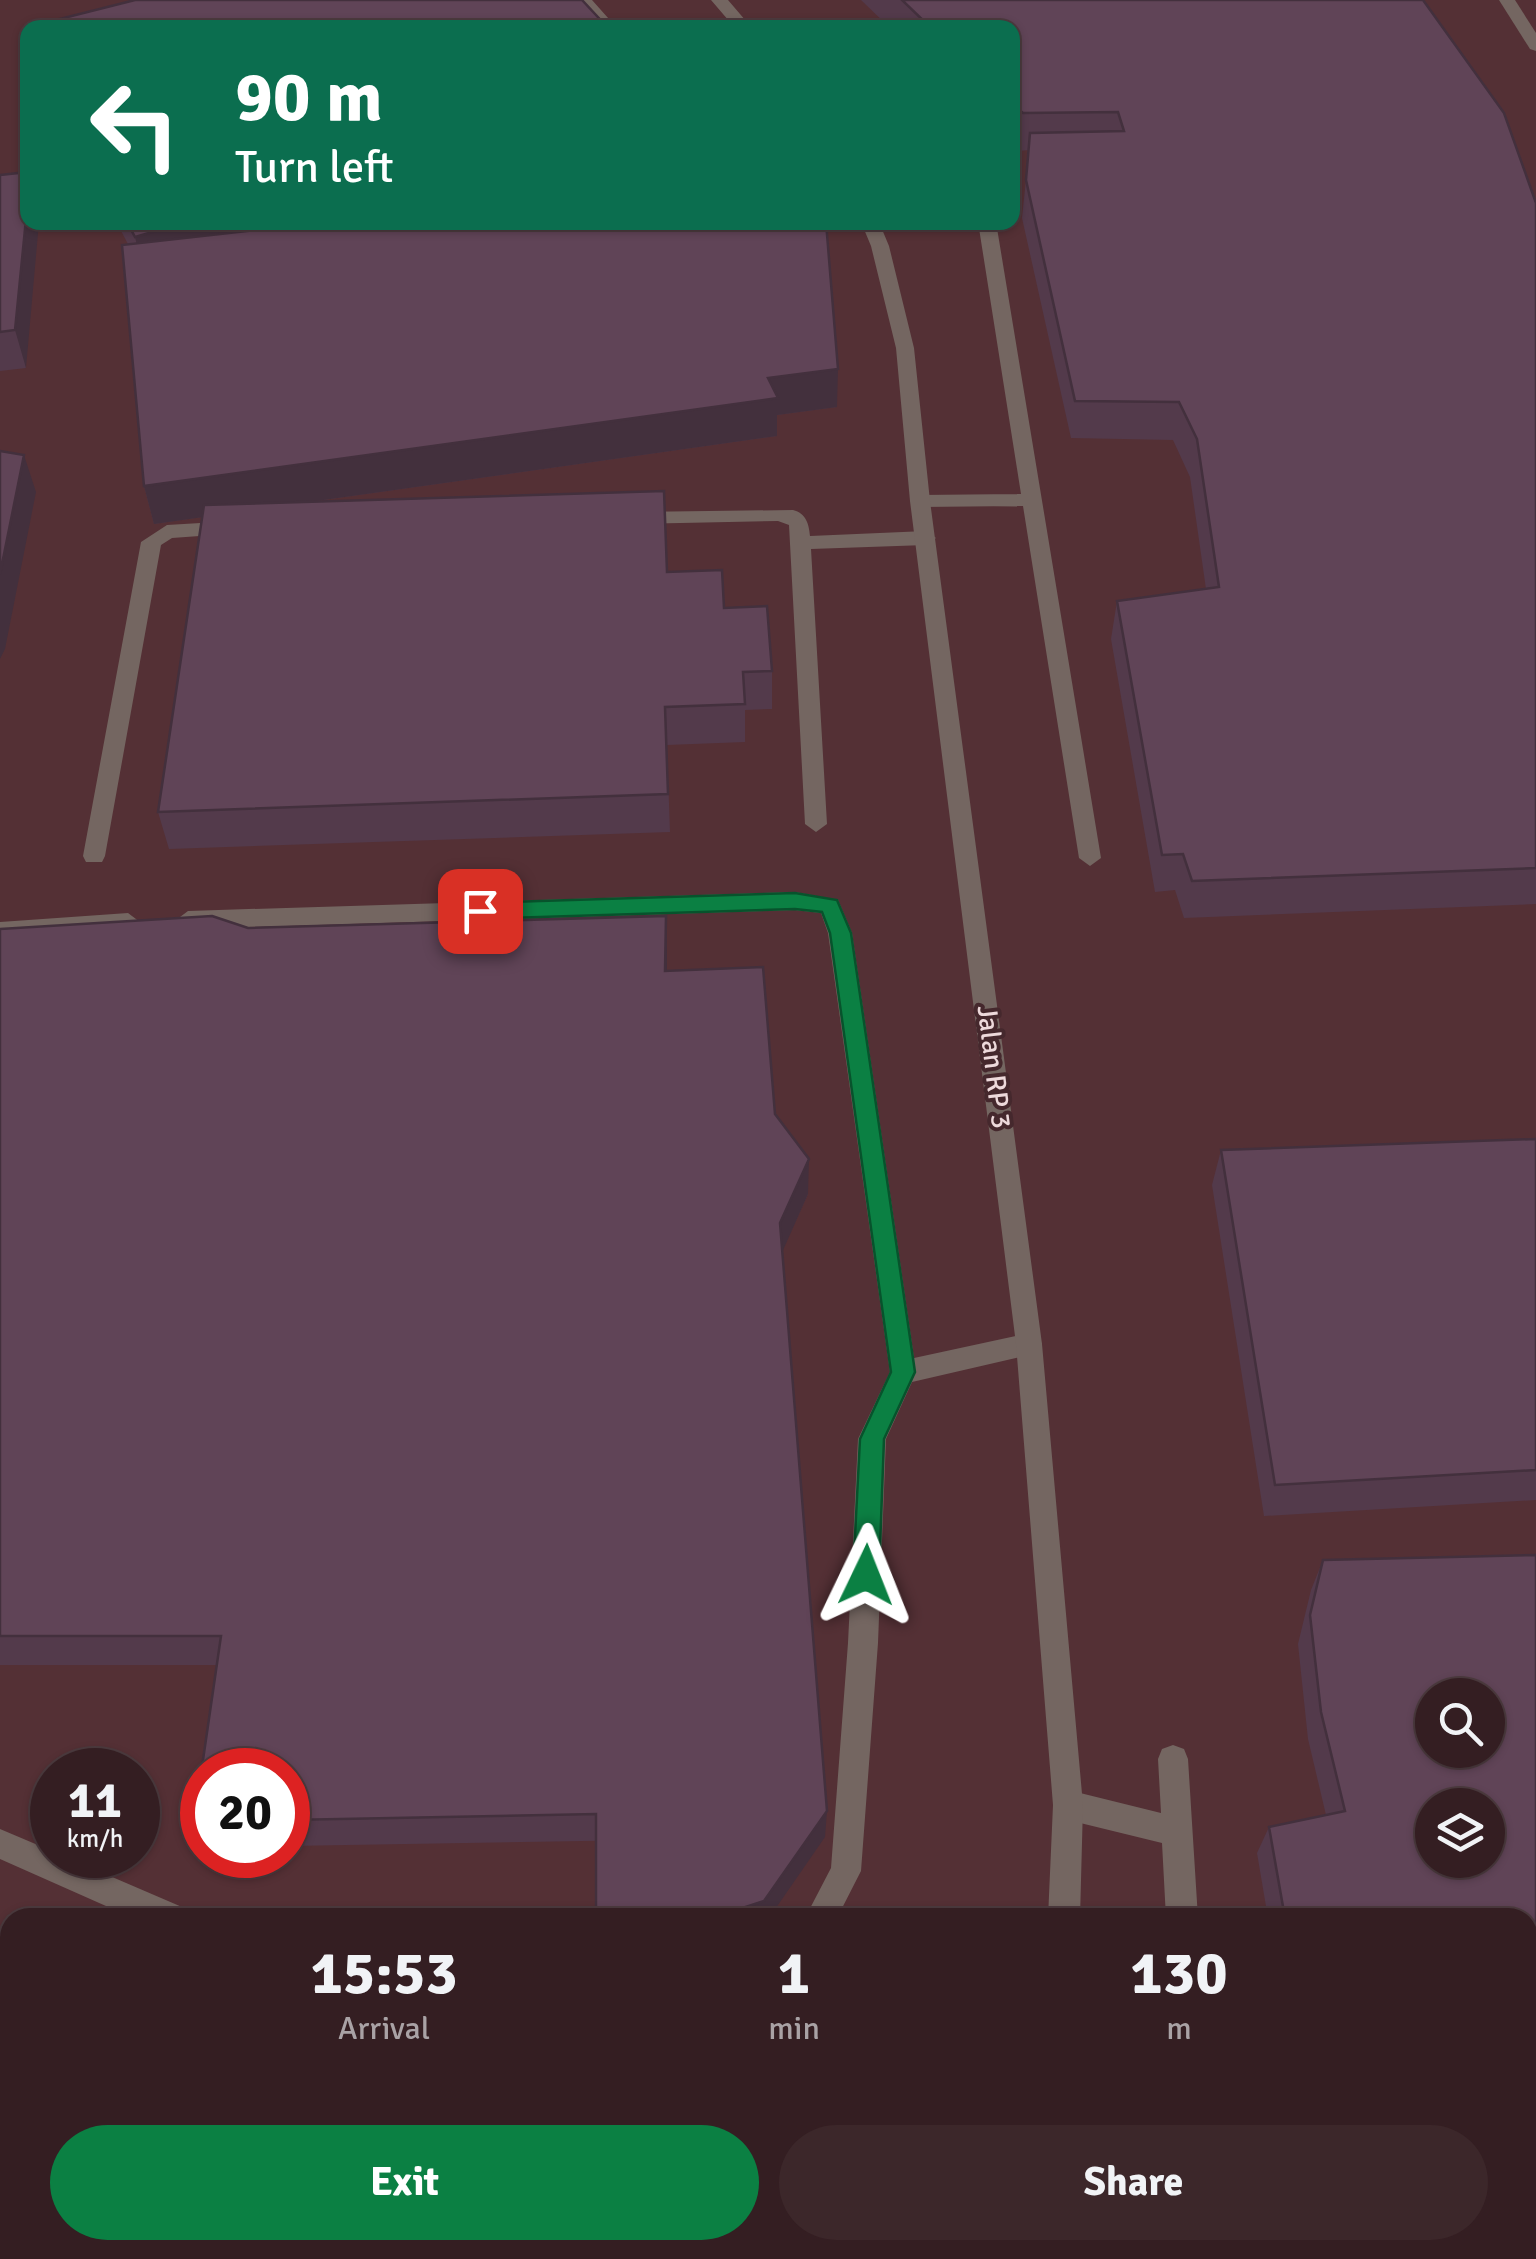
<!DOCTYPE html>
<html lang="en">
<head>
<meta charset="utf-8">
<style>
  :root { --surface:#341e22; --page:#3c272a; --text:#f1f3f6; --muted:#a9a2a5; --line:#4e3c40; --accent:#0b8043 }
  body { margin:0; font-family:Signika,sans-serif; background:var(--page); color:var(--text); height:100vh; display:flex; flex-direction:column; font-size:38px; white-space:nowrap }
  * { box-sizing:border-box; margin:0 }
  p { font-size:32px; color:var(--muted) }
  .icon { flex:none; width:55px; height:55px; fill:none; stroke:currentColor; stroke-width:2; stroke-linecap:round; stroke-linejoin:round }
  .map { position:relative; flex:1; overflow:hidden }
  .panel { position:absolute; left:0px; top:1908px; width:1538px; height:352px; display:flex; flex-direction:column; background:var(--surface); border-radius:30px 30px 0 0; box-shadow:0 2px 8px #0004,0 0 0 2px var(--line) }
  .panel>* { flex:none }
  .top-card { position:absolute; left:20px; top:20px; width:1000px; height:210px; border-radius:20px; box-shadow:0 2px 8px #0004,0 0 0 2px var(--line); background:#0b6e4f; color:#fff; overflow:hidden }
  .tools { position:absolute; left:1415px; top:1678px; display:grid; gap:20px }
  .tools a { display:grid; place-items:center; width:90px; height:90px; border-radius:50%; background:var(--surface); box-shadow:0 2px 8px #0004,0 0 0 2px var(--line); font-size:50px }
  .speed { position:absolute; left:30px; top:1748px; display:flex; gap:20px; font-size:50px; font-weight:700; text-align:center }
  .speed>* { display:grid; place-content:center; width:130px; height:130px; border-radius:50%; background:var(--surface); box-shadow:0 2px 8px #0004,0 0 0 2px var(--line); line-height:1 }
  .speed small { font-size:25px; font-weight:400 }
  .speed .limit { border:15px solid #d22; background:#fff; color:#111 }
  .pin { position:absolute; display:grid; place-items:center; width:85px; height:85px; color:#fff; margin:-42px; border-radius:20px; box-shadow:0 5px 15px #0006 }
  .me { position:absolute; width:110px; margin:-55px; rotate:2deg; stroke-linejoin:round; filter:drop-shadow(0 0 8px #0008) }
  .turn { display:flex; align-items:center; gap:35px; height:210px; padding:0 50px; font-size:45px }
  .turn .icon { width:130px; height:130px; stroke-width:2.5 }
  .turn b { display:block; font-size:70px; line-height:85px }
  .eta { display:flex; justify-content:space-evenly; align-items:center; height:170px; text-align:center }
  .eta b { font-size:60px; font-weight:800; line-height:70px }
  .primary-button { display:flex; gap:20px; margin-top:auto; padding:20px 50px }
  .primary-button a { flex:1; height:115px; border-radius:60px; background:var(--accent); color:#fff; font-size:40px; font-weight:800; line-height:115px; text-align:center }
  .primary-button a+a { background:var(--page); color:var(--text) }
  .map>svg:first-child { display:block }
  .built { fill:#543035; fill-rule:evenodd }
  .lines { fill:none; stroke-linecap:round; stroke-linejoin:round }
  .service { fill:#746661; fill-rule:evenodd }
  .minor { fill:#746661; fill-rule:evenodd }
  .tertiary { fill:#746661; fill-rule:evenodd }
  .wall { fill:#533a4b; fill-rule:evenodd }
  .shaded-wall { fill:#43303d }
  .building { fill:#604457; stroke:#43303d; stroke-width:2.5; fill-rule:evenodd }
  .route { fill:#0b8043; stroke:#07532c; stroke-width:2.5 }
  .labels { text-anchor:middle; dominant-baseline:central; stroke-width:8; stroke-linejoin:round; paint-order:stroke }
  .street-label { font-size:28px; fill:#edd9db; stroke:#45282d }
</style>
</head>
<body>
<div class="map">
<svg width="1536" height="2259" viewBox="0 0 1536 2259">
  <rect width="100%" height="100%" fill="#45282d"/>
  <path class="built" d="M0,0H1536V2259H0ZM28,28H1012V222H28ZM1432,1695H1488V1750H1432ZM52,1770H138V1855H52ZM202,1770H288V1855H202ZM1432,1805H1488V1860H1432ZM10,1918H1528V2250H10Z"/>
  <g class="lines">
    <path class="service" d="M575,0H592L617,28H600Z
      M978,222H996L1101,858L1090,866L1079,858L1023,506L920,507L910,501L920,495L1021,494Z
      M793,510C806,513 809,524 810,536L926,531L936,538L926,545L811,549L827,824L816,832L805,824L789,525L778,521L633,524L623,518L633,512Z
      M234,521L241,523V533L172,538L161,545L105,856L102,862H86L83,856L141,542L167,525Z
      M795,892L838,900L852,933L914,1358L1029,1333L1038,1336L1042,1344L1038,1352L1029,1355L912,1382L886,1439L878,1643L861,1871L837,1918H805L831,1868L848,1643L858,1439L890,1372L828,933L821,913L795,910L188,929L176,920L188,911Z
      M128,913L140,922L128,931L0,940V922Z
      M1173,1745L1184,1749L1188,1759L1198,1918H1166L1162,1843L1068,1820L1057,1815L1053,1805L1057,1795L1068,1790L1161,1813L1158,1759L1162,1749Z
      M0,1829L52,1851V1855H61L182,1907L186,1918H133L0,1859Z
      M1187,2250H1221L1222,2259H1188Z"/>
    <path class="minor" d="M711,0H728L752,28H735Z
      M861,222H879L889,246L914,348L930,501L1042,1344L1083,1805L1080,1918H1048L1053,1805L1016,1344L910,501L896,348L871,246Z
      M0,1979L10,1983V2016L0,2012Z
      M510,2250H558L562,2259H514Z
      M986,2250H1020L1019,2259H985Z"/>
    <path class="tertiary" d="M1499,0H1515L1536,33V51L1530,49Z"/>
  </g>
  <path class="wall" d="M861,0H1423L1536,203V904L1184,918L1175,890L1155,892L1111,639L1117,601L1206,589L1190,477L1173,440L1071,438L1022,218L1029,150L1019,151L1012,144V28H890Z
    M0,175L26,368L0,371Z
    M118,222H826L837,407L777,415V436L309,502L667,572L724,608L772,671V709L745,710V742L667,745L670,832L169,849L158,812L202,517L154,524L144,486L128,244L120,229Z
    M666,916L667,971L775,1114L808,1194L782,1251L825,1837L288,1846V1770H202V1838L194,1822L217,1665H0V929L248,928Z
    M1536,1139V1500L1264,1516L1212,1185L1221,1150Z
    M1536,1555V2259H1327L1325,2250H1528V1918H1268L1257,1853L1269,1827L1326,1815L1308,1739L1298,1644L1311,1590L1323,1560ZM1432,1695H1488V1750H1432ZM1432,1805H1488V1860H1432Z"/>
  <path class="shaded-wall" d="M28,199V222H39L26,368L15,330Z
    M187,222H330L144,274L135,237Z
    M838,369L837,407L777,415V436L154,524L144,486L768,378Z
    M24,455L36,492L5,649L0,659V574Z
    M666,916L667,953V1007L665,971Z
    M809,1159L808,1194L780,1257V1223Z
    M827,1811L825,1837L769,1918H712Z"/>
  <path class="building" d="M135,0H582L608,28H38L36,25Z
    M902,0H1423L1504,113L1536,203V868L1192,881L1183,854L1162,855L1117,601L1219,587L1197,439L1179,402L1075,401L1026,180L1030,133L1124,131L1118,112L1023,113L1012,104V28H931Z
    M28,172V199L15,330L0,332V175Z
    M127,222H187L135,237Z
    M329,222H826L838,369L768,378L778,398L144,486L122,245Z
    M0,451L24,455L0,574Z
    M664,491L667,572L722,570L724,608L767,606L772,671L743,672L745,704L665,707L668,794L158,812L204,505Z
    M212,916L248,928L666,916L665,971L763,967L775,1114L809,1159L780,1223L827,1811L764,1901L712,1918H596V1814L288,1820V1770H202V1822H194L221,1636H0V929Z
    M1536,1139V1470L1275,1485L1221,1150Z
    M1536,1555V2259H1345L1344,2250H1528V1918H1285L1269,1827L1345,1811L1321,1712L1310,1615L1323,1560ZM1432,1695H1488V1750H1432ZM1432,1805H1488V1860H1432Z"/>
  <path class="route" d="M795,893L837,900L851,933L915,1372L884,1439L879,1575L875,1583L866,1587L857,1583L853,1575L860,1439L891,1372L830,933L822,912L795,909L480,919L470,911L480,903Z"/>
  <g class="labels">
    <g class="street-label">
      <text transform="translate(994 1067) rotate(83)">Jalan RP 3</text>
    </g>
  </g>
</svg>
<div class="tools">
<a><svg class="icon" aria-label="search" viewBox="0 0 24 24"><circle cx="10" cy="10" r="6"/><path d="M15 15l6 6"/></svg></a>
<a><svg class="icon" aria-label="layers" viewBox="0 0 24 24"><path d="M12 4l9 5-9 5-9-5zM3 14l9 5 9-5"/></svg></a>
</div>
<div class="speed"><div>11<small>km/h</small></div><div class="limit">20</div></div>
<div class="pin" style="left:480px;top:911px;background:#d93025"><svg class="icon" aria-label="arrive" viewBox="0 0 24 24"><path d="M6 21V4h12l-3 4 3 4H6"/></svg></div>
<svg class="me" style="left:866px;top:1575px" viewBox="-20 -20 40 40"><path d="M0-17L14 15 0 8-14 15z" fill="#0b8043" stroke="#fff" stroke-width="4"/></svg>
<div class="top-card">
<div class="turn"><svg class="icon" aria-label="left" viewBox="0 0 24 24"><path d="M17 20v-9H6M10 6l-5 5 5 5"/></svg><div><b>90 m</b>Turn left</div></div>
</div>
<section class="panel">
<div class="eta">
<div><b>15:53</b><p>Arrival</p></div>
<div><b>1</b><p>min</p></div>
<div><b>130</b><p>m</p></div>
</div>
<div class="primary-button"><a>Exit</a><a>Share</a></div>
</section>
</div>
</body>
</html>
